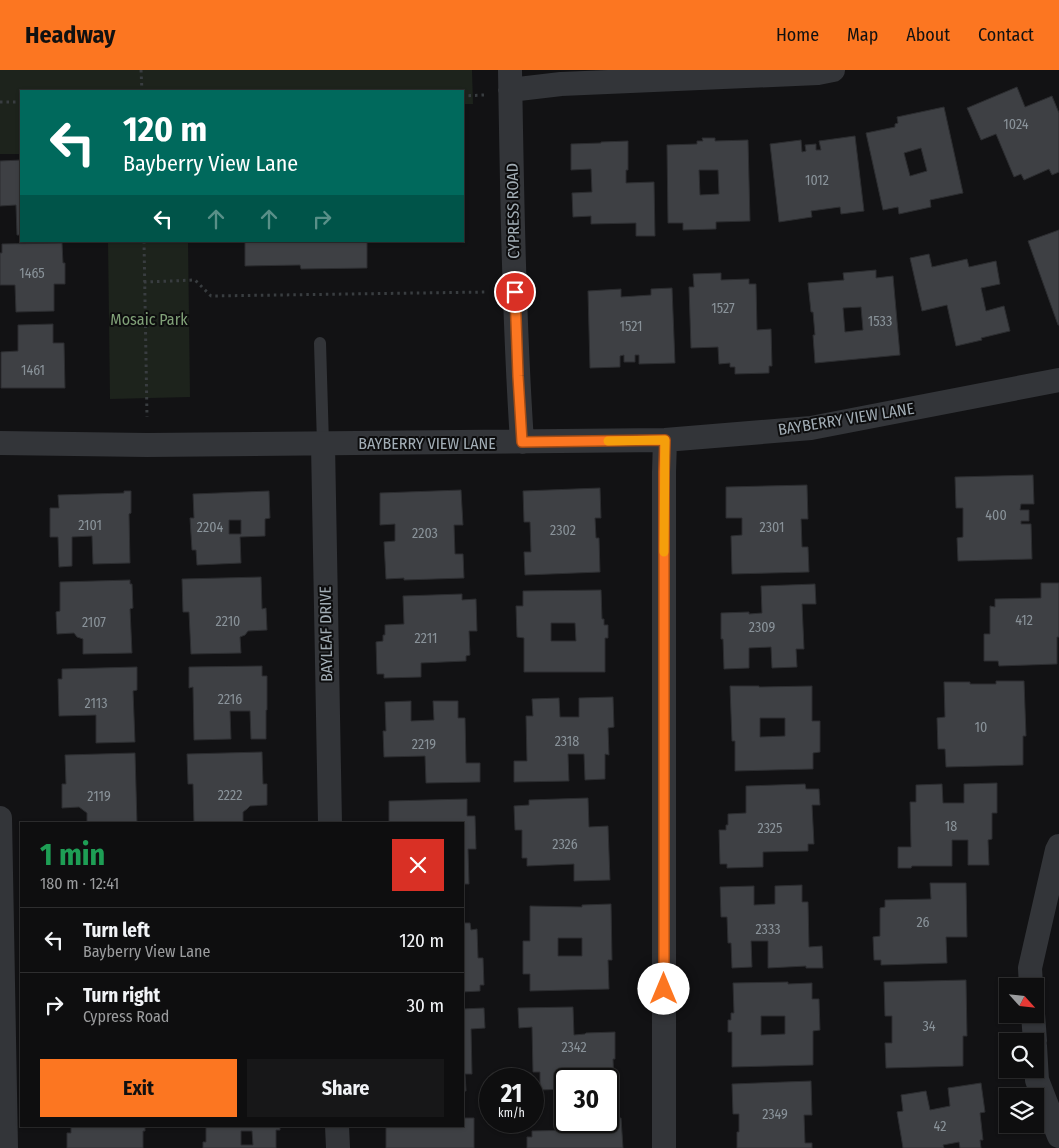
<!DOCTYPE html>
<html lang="en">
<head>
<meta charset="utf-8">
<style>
  :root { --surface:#0e0e0f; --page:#171718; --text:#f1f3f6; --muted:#9b9c9e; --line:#2e2e2f; --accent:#fc7621 }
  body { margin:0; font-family:"Fira Sans Condensed",sans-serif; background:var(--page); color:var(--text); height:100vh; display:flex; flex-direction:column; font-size:19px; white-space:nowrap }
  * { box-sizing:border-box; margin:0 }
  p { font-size:16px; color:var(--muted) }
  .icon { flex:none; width:28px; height:28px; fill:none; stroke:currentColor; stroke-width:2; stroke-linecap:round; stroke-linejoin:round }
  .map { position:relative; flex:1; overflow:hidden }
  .panel { position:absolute; left:20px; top:752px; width:444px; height:305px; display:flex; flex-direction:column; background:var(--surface); border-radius:0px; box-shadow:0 1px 4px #0004,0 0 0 1px var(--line) }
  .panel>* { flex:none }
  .top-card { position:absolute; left:20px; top:20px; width:444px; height:152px; border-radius:0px; box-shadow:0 1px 4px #0004,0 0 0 1px var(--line); background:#00695c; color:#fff; overflow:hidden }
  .needle { width:32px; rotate:117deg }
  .tools { position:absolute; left:999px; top:908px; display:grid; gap:10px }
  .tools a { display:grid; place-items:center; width:45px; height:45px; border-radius:0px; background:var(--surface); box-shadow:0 1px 4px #0004,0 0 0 1px var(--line); font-size:25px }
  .speed { position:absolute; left:479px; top:998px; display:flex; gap:10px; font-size:25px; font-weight:700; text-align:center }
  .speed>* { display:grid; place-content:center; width:65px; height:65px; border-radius:50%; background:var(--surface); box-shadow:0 1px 4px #0004,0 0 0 1px var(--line); line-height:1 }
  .speed small { font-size:12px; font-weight:400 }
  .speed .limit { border:2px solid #111; border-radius:8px; background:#fff; color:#111 }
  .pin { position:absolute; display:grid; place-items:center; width:42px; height:42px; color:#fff; margin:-21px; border:2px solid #fff; border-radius:50%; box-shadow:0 1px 5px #0007 }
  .me { position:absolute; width:55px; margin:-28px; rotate:0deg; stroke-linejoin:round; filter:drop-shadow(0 0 4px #0008) }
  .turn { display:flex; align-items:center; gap:18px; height:105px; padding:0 20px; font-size:22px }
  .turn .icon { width:65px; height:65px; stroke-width:2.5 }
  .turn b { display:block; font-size:35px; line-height:42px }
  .lanes { display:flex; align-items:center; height:48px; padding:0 20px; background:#0003; justify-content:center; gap:25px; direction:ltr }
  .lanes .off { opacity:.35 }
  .round { display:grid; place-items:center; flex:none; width:52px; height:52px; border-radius:0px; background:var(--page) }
  .head { display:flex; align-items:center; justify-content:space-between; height:85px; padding:0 20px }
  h1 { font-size:30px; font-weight:700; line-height:38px; color:#1e9e55 }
  .primary-button { display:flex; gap:10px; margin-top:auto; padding:10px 20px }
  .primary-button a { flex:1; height:58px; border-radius:0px; background:var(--accent); color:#111; font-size:20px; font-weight:700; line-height:58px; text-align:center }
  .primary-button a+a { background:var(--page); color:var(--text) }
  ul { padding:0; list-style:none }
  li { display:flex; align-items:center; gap:15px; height:65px; padding:0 20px; border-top:1px solid var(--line) }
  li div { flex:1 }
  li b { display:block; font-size:19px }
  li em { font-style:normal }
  header { display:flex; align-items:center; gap:30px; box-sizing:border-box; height:70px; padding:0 25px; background:var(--accent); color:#111 }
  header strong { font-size:24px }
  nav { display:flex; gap:28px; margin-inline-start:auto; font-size:18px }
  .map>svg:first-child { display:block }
  .green { fill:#1d231c }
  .building { fill:#3e4044; stroke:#2c2d30; fill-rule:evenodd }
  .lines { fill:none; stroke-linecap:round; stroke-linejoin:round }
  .path { stroke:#393d40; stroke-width:3; stroke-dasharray:2.5 4; stroke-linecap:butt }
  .service { stroke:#333539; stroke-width:12 }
  .minor { stroke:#333539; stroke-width:24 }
  .route-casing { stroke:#a44d15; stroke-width:12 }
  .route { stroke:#fc7621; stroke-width:9 }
  .slow { stroke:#f59e0b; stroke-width:9 }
  .labels { text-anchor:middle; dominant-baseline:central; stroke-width:4; stroke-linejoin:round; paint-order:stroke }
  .number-label { font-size:14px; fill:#899299 }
  .street-label { font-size:16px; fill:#a2adb5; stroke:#0d0d0e }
  .park-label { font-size:16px; fill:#81a178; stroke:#0d0d0e }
</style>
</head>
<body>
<header>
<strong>Headway</strong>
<nav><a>Home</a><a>Map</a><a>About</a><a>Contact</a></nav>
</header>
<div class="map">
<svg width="1059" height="1078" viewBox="0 0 1059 1078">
  <rect width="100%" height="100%" fill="#121214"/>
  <path class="green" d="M0,0H472L473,34H463L462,21H21V84H0Z
    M108,171H188L190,327L110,329Z"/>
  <path class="building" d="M1017,17L1025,37L1052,26L1059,43V102L1052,105L1049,99L1024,110L1021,104L1014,107L996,64L981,70L967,38Z
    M944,37L963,123L930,130L931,137L899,144L898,137L883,140L866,63L895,57V54L898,53L897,47ZM921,78L927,101L910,106L904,83Z
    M855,66L864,141L841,144L840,137L811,141L812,147L779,152L770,74L801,70L802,82L806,81L805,75L816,74V80H821L819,71Z
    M702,68H715V71L748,70L750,151L716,152V159L683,160V153H668L667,75L697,74V71H703ZM699,100H718L719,124L700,125Z
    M628,71V100H626V113L654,112L655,166H636V153L591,154V146L573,147L572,123L592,122L591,99L571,100V74L601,73V72Z
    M21,90V165H17L16,135L0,136V91Z
    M1059,160V255H1058L1028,171Z
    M245,171H367V198L301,199L300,195L245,196Z
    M62,173L63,193H65V214H54V241L16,242L15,215H0V183H2V174Z
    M929,184L932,197L967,189L969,197L996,191L1000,214L981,218L986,241L1004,236L1010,261L981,268L982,270L956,276L947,235L922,241L910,188Z
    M876,200V208L893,206L900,285L815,293L813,265H815L813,242H811L808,213L844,210L843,203ZM861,237L863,260L845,262L843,238Z
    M721,203V210L749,209V214H756L757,260L771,259L772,296H769V303L735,304V297H730V293L719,294L718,277L691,278L689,217H694L693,204Z
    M672,218L675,293L639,294V285H635V292H624V285L620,286V297L590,298L588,221L621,219V227L651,225V219Z
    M53,254V273H64L65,318H1V282L18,281V255Z
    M1033,405L1034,434H1021L1020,440H1029V451H1021V454H1031L1032,489L958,491L957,468L963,467V438H956L955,407Z
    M807,415L808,449H801L802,477H808L809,502L732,504L731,466L742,465V448H726V417Z
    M600,418L601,448H595L596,468H599L600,502L525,505L524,482H531L530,452H524L523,421Z
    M461,420L463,455H454L455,484H463L464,508L404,510V508L386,509L384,472L395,471V454L380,455V423Z
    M124,421H131V443L129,444L130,493L93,494L92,466L72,467V496L59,497L58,467H50V438H59L58,425L124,423Z
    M269,421L270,448L265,449V466L240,467L241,493L197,495L196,480H192L190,448H194L193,424ZM229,450H241V464H229Z
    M261,507L262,539L266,538L267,560L248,561L245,565L240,567L241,583L191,584L189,542H183L182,509Z
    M130,510V514H132L133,538L130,539L132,583L83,584V569L77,567L74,563L57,564L56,542L60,541V512Z
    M1041,513H1059V567H1057V594L999,596L998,591H984V564H990V536L995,537V529L1041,528Z
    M815,514L816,534H802L804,579H796L797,597L772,598L771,577L749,578V598L724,599L723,569H721V543L749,542V544L762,543L761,516Z
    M601,520L602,549H604V555H608V568H605V602H524V568L517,567L516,536H523V521ZM551,553H575L576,571H551Z
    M462,524V530L476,529L477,561H469L470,585L466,586V591L421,593V607L384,608V604H377L376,572L383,571V565H385V555L404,554L403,526Z
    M262,596V606H267V640H266V669H251L250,641H230L231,669L194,670L193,617L189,618V597Z
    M137,597V620L133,621L135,672L96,673V645L59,646L58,609H62V599Z
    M996,611H1024L1026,666H1023V695L946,697L945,679H938L937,648L945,647L944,612H970V614H996Z
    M730,616H759V617L812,616V651H820V682L813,683V699L735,701V671H732ZM760,648H785V666L760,667Z
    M613,627L614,657L608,658L609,685L605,684V709L585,710L584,684H568L569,711L514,712V691H527L526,646H533L532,629L559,628L560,647H579V628Z
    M411,631V651L434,650L433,631H458V648H465L466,693H480V712L426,713L425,686L384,687L383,661H386L385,632Z
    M262,682L263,714H267V735L250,736L247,739L243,742V754H194L193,714H188L187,684Z
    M135,683L137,754H87V743L79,737L62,738V714H66L65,685Z
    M997,713V743H992V769L988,770L989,795H968V770H952V796H912L911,798H898V777H911L910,732H916V715L942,714L943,733H964V714Z
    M805,714L806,719H819L820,735H812L814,774H808V781L763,782V797L727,798V794H720L719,760H726V755H728V744L746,743V716Z
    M588,728L589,757L608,756L610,810L574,811V794L527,796V788H522V760H515L514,736L529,735V730Z
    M467,729V746H475L476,779H468L469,814H462V754H389V731Z
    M930,813H966L967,867H946L947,893L881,895V890H874L873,867L880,866V838L885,837V830L931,829Z
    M802,815V832H808L809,877L822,876L823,898H806V896L768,898V871H751L752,897L732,898L731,873H728L727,847H721L720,817L754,816V835L775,834V816Z
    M611,834L612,890H608L609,919L530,921V904H523V871H530V836L582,837V835ZM558,868H582V886H558Z
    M462,853H470L471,860L477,859L478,888H483L484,915H480V921L462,922Z
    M966,910L967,966H963V996L886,998L885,973H892V946H885L884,912Z
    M788,912V914L812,913V929H819L820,960L813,961V995L732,997V962H728V950H731V943H734L733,913ZM761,946H785V964L761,965Z
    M573,937L574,965L585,964L586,963L615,962V989H613L614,1018L608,1019V1009H588V998L565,999V1019L540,1020V1002H533L532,957L519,958L518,938Z
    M484,938L485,958L471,959L472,1004H465L466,1021H462V939Z
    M811,1011L812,1045H804L805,1073H812V1078H737V1062H739V1044H733L732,1014Z
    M981,1013L985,1042L980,1043L983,1070H980L981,1078H960L959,1072L943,1075L944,1078H903L897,1042L903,1041L901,1025L926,1021L930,1040L950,1036L948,1018Z
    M608,1045H615V1048H621L623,1078H527V1067H532V1061L579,1060L578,1051H608Z
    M462,1048H474V1078H386V1056H462Z
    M71,1056H145V1061H143V1078H67V1063H71Z
    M206,1056H280V1060H276V1078H203V1072H206ZM241,1061H252L253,1075H241Z"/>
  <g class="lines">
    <path class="path" d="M141,0L142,21
      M462,26L484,25
      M0,32H21
      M144,171L147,347
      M144,212L195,210L211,226L487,222"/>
    <path class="service" d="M320,273L323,374"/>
    <path class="minor" d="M510,0C512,124 514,248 522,372
      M510,20L561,14L818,3L833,0
      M0,373L147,375L665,370L811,358L1059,310
      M323,374L330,754
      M0,748L6,1078
      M1031,916L1030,898L1057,780L1059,776
      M1033,944L1035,971
      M1035,976L1037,1010L1059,1066
      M337,1056L338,1078
      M664,1078V402L665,370"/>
  </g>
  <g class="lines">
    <g class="route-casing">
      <path id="route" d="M515,222L518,306L522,372L665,370L664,402V919"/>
    </g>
    <use href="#route" class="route"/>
    <path class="slow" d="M608,371L665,370L664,482"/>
  </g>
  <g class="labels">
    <g class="number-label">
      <text x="1016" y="54">1024</text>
      <text x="817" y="110">1012</text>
      <text x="32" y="203">1465</text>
      <text x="723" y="238">1527</text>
      <text x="880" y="251">1533</text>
      <text x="631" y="256">1521</text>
      <text x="33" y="300">1461</text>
      <text x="996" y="445">400</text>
      <text x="90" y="455">2101</text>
      <text x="210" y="457">2204</text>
      <text x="772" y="457">2301</text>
      <text x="563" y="460">2302</text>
      <text x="425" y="463">2203</text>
      <text x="1024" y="550">412</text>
      <text x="228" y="551">2210</text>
      <text x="94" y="552">2107</text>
      <text x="762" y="557">2309</text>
      <text x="426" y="568">2211</text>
      <text x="230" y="629">2216</text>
      <text x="96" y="633">2113</text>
      <text x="981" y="657">10</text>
      <text x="567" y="671">2318</text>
      <text x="424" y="674">2219</text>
      <text x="230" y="725">2222</text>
      <text x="99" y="726">2119</text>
      <text x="951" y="756">18</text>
      <text x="770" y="758">2325</text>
      <text x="565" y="774">2326</text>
      <text x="923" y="852">26</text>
      <text x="768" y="859">2333</text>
      <text x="929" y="956">34</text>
      <text x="574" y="977">2342</text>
      <text x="775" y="1044">2349</text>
      <text x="940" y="1056">42</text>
    </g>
    <g class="street-label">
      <text transform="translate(513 141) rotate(-91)">CYPRESS ROAD</text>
      <text transform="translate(846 349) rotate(-9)">BAYBERRY VIEW LANE</text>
      <text x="427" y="373">BAYBERRY VIEW LANE</text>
      <text transform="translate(326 564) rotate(-91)">BAYLEAF DRIVE</text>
    </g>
    <g class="park-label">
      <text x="149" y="249">Mosaic Park</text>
    </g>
  </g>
</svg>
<div class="tools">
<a><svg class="needle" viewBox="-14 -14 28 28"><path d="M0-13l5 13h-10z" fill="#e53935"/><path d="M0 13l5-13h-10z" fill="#9b9c9e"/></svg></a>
<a><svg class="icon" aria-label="search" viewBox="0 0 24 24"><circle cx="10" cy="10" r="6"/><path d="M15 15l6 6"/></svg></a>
<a><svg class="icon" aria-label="layers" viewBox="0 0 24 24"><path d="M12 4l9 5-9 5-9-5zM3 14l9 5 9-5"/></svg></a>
</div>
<div class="speed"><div>21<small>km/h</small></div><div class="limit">30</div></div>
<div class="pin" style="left:515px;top:222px;background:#d93025"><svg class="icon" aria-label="arrive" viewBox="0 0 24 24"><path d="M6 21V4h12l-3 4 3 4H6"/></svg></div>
<svg class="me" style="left:664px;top:919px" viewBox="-20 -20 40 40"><circle r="19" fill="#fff"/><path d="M0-13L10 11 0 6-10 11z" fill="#fc7621"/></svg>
<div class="top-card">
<div class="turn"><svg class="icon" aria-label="left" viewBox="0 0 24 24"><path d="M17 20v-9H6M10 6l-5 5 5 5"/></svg><div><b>120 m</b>Bayberry View Lane</div></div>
<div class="lanes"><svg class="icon" aria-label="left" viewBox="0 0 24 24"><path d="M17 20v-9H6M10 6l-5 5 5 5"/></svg><svg class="icon off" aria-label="ahead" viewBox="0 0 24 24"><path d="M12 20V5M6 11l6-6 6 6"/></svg><svg class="icon off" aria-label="ahead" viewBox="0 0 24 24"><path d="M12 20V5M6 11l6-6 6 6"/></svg><svg class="icon off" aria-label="right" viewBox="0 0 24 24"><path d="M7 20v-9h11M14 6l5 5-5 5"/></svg></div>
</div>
<section class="panel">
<div class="head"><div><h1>1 min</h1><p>180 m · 12:41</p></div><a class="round" style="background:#d93025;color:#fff"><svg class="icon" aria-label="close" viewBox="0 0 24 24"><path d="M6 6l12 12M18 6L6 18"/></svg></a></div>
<ul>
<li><svg class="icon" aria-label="left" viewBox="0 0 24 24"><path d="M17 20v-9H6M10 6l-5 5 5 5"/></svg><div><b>Turn left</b><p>Bayberry View Lane</p></div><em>120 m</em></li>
<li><svg class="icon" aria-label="right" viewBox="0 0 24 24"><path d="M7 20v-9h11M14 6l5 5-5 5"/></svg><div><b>Turn right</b><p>Cypress Road</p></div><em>30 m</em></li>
</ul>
<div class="primary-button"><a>Exit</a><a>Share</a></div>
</section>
</div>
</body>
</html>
